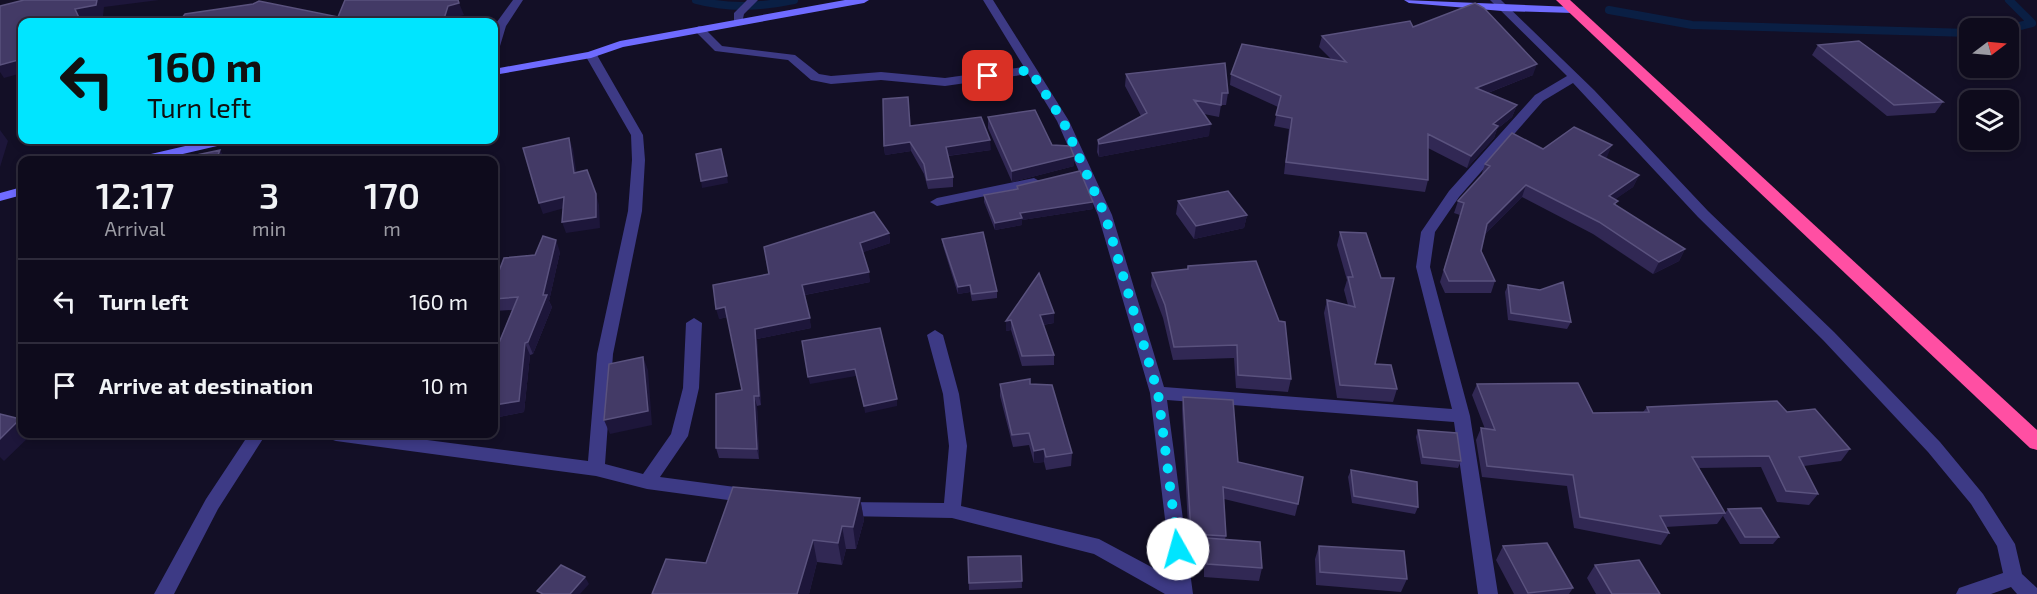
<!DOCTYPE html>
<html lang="en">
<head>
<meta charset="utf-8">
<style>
  :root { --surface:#0e0b1c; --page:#1c1929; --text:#f1f3f6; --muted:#9b9ba3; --line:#2e2b3b }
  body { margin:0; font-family:"Exo 2",sans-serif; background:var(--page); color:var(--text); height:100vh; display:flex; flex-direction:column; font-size:22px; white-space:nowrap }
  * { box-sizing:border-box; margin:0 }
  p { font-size:20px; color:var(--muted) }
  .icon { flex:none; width:33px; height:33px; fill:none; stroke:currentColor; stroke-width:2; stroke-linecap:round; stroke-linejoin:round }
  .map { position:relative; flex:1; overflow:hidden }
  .side { position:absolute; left:18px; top:156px; width:480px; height:282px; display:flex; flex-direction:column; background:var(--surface); border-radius:12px; box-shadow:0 3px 9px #0003,0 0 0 2px var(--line) }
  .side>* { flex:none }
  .guide { position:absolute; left:18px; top:18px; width:480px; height:126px; border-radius:12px; box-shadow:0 3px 9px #0003,0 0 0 2px var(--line); background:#00e5ff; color:#111; overflow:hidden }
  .needle { width:39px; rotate:74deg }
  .controls { position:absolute; left:1959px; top:18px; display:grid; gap:12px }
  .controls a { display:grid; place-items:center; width:60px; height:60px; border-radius:12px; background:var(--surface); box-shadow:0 3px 9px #0003,0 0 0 2px var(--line); font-size:30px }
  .pin { position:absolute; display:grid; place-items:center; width:51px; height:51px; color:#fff; margin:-26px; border-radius:12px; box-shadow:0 3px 9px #0006 }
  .me { position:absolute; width:66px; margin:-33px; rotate:353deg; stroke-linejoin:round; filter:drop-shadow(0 0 4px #0008) }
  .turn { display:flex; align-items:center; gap:21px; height:126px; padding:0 30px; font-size:27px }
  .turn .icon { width:78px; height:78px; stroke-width:2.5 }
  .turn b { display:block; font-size:42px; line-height:51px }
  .eta { display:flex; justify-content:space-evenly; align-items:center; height:102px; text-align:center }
  .eta b { font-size:36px; font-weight:600; line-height:42px }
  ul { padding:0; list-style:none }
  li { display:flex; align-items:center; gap:18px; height:84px; padding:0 30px; border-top:2px solid var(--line) }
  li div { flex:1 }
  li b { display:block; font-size:22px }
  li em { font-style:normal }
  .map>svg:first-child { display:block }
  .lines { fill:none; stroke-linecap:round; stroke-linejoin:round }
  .stream { stroke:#0a1f44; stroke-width:8 }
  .street { fill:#3d3a85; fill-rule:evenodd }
  .secondary { fill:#6f6bff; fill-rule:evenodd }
  .highway { fill:#ff4fa3; fill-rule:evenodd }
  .wall { fill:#312854 }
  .shaded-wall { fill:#1d163a }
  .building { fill:#433a66; stroke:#5a527e; stroke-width:1.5 }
  .route { stroke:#00e5ff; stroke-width:10; stroke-dasharray:0 18 }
</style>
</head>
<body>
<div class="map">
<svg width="2037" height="594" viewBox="0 0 2037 594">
  <rect width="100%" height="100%" fill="#130f26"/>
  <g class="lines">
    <path class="stream" d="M696,0C729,9 760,7 794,0
      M1609,10L1692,25L1970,33
      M2008,29L2032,23L2009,0"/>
    <path class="street" d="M513,0H523L506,26L500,46L494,49V26Z
      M747,0H758L744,14L742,23H734V13Z
      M983,0H993L1069,121L1112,215L1164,387L1452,409L1416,267L1421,232L1449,191L1535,95L1567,76L1490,0H1501L1594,90L1708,211L1834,332L1940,442L1983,494L2015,544L2022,574L2037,588V594H2017L2011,587L1991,594H1956L1959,588L2003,573L1997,546L1971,504L1928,452L1823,340L1698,217L1573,83L1543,101L1459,197L1435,232L1430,267L1470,416L1498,594H1478L1454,422L1167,400L1193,594H1165L1094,554L952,518L843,516L837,514L834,509L837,504L843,502L944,503L949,446L943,394L927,335L935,330L943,335L959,394L967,446L961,506L1099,539L1172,578L1150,393L1098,215L1057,121L1028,74L945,86L881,80L831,84L811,80L788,60L715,51L693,29L699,26L703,27L722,46L795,55L819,74L831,76L881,72L945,78L1024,67Z
      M591,52L597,55L643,135L645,160L642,211L613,354L605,464L643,474L671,434L683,388L686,323L694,318L702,323L699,388L688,436L660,477L750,489L756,491L759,496L756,501L750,503L647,489L596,476L336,441L330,439L328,434H381L588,461L597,354L628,211L632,160L631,135L585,55Z
      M1034,178L1041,182L1039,185L937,206L930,202L937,198Z
      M249,434H266L218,509L174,594H154L206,499Z"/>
    <path class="secondary" d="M845,0H869L864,3L623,47L591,58L494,75V69L588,52L620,41Z
      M1404,0L1573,7L1578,10L1573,13L1502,11L1409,3Z
      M211,140H231L230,143L157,160H136L138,157Z
      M22,187V195L0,201V193Z"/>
    <path class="highway" d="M1556,0H1570L2037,430V450L2030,448Z"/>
  </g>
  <path class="wall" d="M1413,27L1533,75L1488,93L1517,105L1512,117L1497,129L1494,138L1467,168L1428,148V180L1425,192L1284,174L1289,129L1274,126L1278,107L1230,85L1231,74L1331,59L1319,47L1322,36Z
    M1818,45L1943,102L1935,113L1887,116L1812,55Z
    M1126,74L1228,93L1226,105H1221L1219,117L1204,114L1209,136L1099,157L1097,152L1098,140L1141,116L1125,86Z
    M988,117L1052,145L1074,156V166L1012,182L988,128Z
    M910,126L991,150L948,156L953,177V187L928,189L924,174L911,151L885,155L884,146Z
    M1543,149L1607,157L1605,158L1639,175L1633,187L1615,199L1616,205L1685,249L1679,261L1653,274L1593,234L1522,197L1485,234L1481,251L1495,281L1491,293H1445L1440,282L1460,215L1454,213L1458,201L1481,176L1485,164Z
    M1017,186L1093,209L1022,220V225L995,230L984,202V195L1017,189Z
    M1178,201L1247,215L1244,228L1194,239L1176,214Z
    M1340,232L1366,233L1375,364L1397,389L1393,402L1337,398L1324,313L1327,300L1348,305L1344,290L1347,280L1337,245Z
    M889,233L890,243L863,252L870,282L805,295L811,328L757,339L761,405L757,406L759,459L719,458L716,448L742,390L727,317L719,319L769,274Z
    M942,239L997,291V298L972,301L970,292L958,294L943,246Z
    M560,252L549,301L552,307L533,354L530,355L524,412L494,418V355L512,310L494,311V284Z
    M1188,266L1291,379L1288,392L1236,388L1234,358L1173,360L1163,318L1151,286L1152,273L1187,269Z
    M1508,285L1571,322L1567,329L1508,320L1505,292Z
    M1054,313V323L1043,325L1054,355V365L1022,366L1011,330L1006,331V321Z
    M1000,384H1030L1072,453L1071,466L1046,470L1044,462L1034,463L1029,445L1013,447L1000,396Z
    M1477,384L1593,413L1643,412L1647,407L1787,412L1850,449L1841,461L1804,466L1818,494L1809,505L1777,502L1761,467L1699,468L1725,513L1717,524L1665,527L1669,533L1661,545L1574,528L1567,486L1482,477L1476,440L1481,428L1485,429L1472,395Z
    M1183,397L1238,462L1298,504L1295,516L1224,499L1226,536L1225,539L1262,568L1259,581L1204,577V547L1189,546L1182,409Z
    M1418,430L1461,461L1458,468L1421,464L1416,437Z
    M1351,470L1418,507L1415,514L1352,503L1348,477Z
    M860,498L864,520L856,549H846L842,565L817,562L809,594H652Z
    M1728,509L1779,537L1773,544H1740L1723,516Z
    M1319,546L1407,579L1401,592L1316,585L1315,559Z
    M1503,546L1573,588L1569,594H1514L1496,560Z
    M1021,556L1022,588L969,590L968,557Z
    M1595,565L1660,594H1596L1587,578Z"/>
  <path class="shaded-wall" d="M97,0H159L104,7L103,16L82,20L83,22H81L75,9Z
    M459,3L464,15L452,18L451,22H443L448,6Z
    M22,59V73L4,78L0,72V65Z
    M1537,64L1533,75L1472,99L1476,88Z
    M1517,105L1512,117L1497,129L1494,138L1467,168L1471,156L1493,124Z
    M1211,124L1209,136L1099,157V144Z
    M0,130L8,141L0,167Z
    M569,138L573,149L578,184L574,173Z
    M81,140H114L86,146Z
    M990,140L991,150L946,156V147Z
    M910,142L911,151L885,155L884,146Z
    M1612,145L1607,157L1594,167L1599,155Z
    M220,150L226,160H216Z
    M1074,156V166L1012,182V171Z
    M1639,175L1633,187L1603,208L1609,196Z
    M727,176L728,183L702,188L701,181Z
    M1526,185L1522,197L1483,236L1487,224Z
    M596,194L599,205L600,228L566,233L562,222Z
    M564,197L568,207L543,214L539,203Z
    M1093,202V209L1022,220V225L995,230V223L1020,213Z
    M1247,215L1244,228L1194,239L1196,226Z
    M889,233L890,243L861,253L860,243Z
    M556,240L560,252L549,301L552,307L533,354L528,342L543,295Z
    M1685,249L1679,261L1653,274L1659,262Z
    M869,272L870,282L804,295L802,285Z
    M970,285V292L958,294V287Z
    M725,307L728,317L719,319L716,309Z
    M1054,313V323L1040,325V315Z
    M810,318L811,328L757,339L761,405L759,396L755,329Z
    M1011,320V330L1006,331V321Z
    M525,343L530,355L524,412L494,418V405Z
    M643,357L648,370L652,425L610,434L604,420Z
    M855,369L856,376L810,384L808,377Z
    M754,396L757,406L759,459L757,449Z
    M897,399V406L865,413L864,406Z
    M20,419L22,421V434H32L4,461L0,457V439Z
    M1044,449V462L1034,463V451Z
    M860,498L864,520L856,549L853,527Z
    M842,526L846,549L842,565L838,543Z
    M813,540L817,562L809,594H797Z
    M585,577L589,584L580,594H570Z"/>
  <path class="building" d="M24,0H97L96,5L75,9L81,22H22V59L0,65V6Z
    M345,0H458L459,3L448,6L443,22H179L185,14L253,4L259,1L338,17Z
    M1475,3L1484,8L1537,64L1476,88L1517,105L1493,124L1498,126L1471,156L1428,134V180L1286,162L1292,118L1276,115L1281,96L1231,74L1242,44L1346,62L1322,36L1410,21L1413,27Z
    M1859,41L1943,102L1894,105L1818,45Z
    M1225,63L1228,93H1222L1221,105L1194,100L1211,124L1099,144L1098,140L1147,113L1126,74Z
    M908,97L910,126L981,117L990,140L946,147L953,177L927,180L924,164L910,142L884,146L883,99Z
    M1035,110L1052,145L1070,146L1074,156L1012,171L988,117Z
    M1574,127L1612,145L1599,155L1639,175L1609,196L1618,201L1614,204L1685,249L1659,262L1599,222L1526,185L1487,224L1481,251L1495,281H1449L1444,270L1464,203L1458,201L1490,166L1485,164L1512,133L1543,149Z
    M569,138L574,173L587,170L596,194V217L562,222L564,197L539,203L523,148Z
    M721,149L727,176L701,181L696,154Z
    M220,150L216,160H173Z
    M1080,171L1093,202L1020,213L1022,218L995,223L984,195L1018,189L1017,186Z
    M1228,191L1247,215L1196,226L1178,201Z
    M874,212L889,233L860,243L869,272L802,285L810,318L755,329L759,396H754L757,449L716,448V394L742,390L725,307L716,309L713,285L769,274L764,247Z
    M983,232L997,291L972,294L970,285L958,287L942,239Z
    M1340,232L1366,233L1381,278H1394L1375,364L1391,365L1397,389L1340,385L1327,300L1355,307L1348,277H1353Z
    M543,236L556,240L543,295H547L528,342L525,343L519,401L494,405V355L518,297L494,299V284L504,258L535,255Z
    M1256,261L1279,321L1285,322L1291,379L1238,375L1237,345L1174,347L1165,305L1152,273L1188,269V266Z
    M1039,273L1054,313L1040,315L1054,355L1022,356L1011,320L1006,321Z
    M1563,282L1571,322L1511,313L1508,285L1540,290Z
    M880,328L897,399L864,406L855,369L808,377L802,341Z
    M643,357L648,411L604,420L609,364Z
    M1030,379V384L1052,385L1072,453L1046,457L1044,449L1034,451L1029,433L1012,435L1000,384Z
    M1578,383L1593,413L1649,412L1647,407L1777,401L1787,412L1815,409L1850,449L1799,457L1818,494L1786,491L1769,456L1692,457L1725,513L1660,516L1669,533L1580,517L1573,475L1487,466L1481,428L1495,430L1477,384Z
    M1183,397L1233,400L1238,462L1303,477L1298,504L1223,487L1226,536L1191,534Z
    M0,414L20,419L0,439Z
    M1418,430L1457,433L1461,461L1423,457Z
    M1351,470L1417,482L1418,507L1354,496Z
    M733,487L860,498L853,527L842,526L838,543L813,540L797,594H652L666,559L706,563Z
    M1761,508L1779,537H1745L1728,509Z
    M1206,538L1260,542L1262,568L1207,564Z
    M1547,543L1573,588L1528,593L1503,546Z
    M1319,546L1404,551L1407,579L1320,572Z
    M1021,556L1022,581L969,583L968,557Z
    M1639,560L1660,594H1612L1595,565Z
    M561,565L585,577L570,594H543L537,591Z"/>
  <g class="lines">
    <path class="route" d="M988,76L1030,70L1063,121L1105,215L1158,393L1178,549"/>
  </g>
</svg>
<div class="controls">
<a><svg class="needle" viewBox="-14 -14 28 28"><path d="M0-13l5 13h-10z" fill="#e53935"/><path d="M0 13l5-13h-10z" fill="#9b9ba3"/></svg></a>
<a><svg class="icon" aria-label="layers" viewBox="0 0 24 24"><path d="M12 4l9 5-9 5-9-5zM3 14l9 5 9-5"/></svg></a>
</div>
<div class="pin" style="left:988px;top:76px;background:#d93025"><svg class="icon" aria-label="arrive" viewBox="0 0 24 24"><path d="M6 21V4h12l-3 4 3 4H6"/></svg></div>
<svg class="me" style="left:1178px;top:549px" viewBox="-20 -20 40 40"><circle r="19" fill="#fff"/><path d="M0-13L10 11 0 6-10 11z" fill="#00e5ff"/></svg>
<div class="guide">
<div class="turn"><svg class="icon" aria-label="left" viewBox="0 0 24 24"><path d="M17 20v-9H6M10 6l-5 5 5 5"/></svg><div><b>160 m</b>Turn left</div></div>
</div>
<section class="side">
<div class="eta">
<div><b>12:17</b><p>Arrival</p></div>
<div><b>3</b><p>min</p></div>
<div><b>170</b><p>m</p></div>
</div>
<ul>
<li><svg class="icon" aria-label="left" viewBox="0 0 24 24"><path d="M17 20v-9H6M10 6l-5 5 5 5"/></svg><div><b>Turn left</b></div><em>160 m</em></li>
<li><svg class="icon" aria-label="arrive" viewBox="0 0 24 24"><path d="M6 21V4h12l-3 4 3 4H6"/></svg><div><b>Arrive at destination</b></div><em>10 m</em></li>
</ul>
</section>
</div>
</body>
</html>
